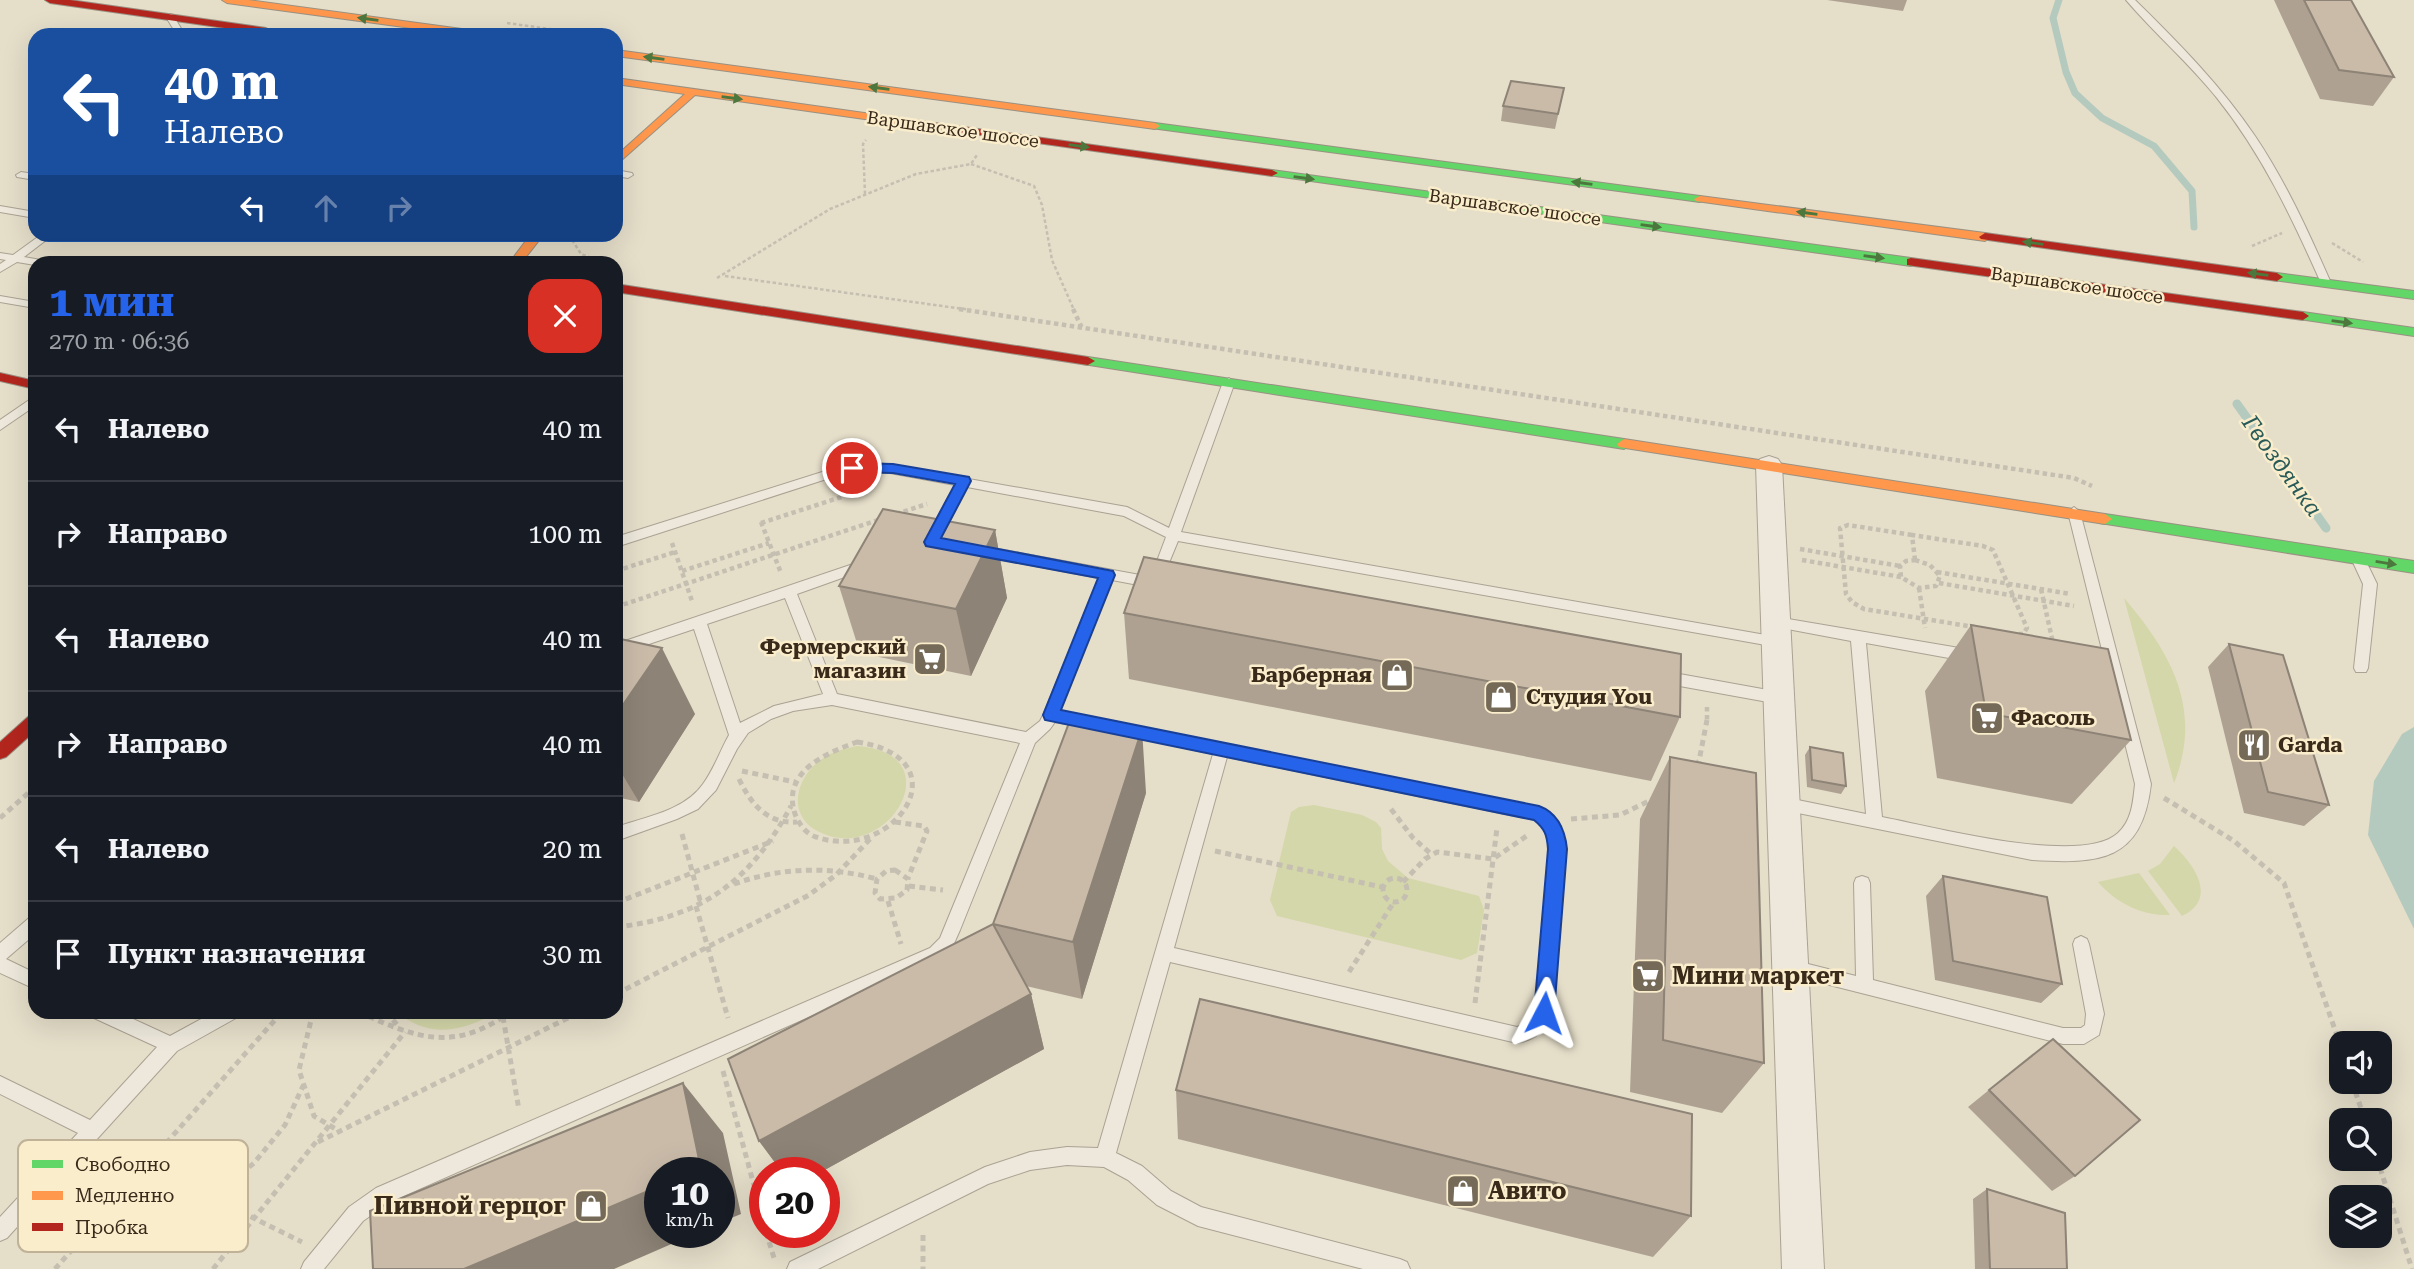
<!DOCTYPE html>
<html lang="ru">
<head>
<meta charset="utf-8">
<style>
  :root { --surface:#171b24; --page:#242831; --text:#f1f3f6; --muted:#9ea1a6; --line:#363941; --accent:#2563eb }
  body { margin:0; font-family:"Roboto Serif",serif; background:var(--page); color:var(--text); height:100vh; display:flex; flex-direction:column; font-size:26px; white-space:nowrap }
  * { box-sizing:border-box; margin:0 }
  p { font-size:23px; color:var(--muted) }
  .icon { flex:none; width:38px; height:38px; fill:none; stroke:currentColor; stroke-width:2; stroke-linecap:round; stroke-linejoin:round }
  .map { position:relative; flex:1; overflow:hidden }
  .side { position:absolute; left:28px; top:256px; width:595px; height:763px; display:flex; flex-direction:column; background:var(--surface); border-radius:21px; box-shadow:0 7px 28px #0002 }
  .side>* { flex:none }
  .guide { position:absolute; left:28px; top:28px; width:595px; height:214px; border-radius:21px; box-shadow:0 7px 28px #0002; background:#1a4fa0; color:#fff; overflow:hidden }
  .fabs { position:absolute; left:2329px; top:1031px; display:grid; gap:14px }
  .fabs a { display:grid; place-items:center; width:63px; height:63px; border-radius:14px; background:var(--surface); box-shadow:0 7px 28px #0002; font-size:35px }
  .speed { position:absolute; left:644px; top:1157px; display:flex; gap:14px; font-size:35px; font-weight:700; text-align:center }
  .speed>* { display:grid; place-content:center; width:91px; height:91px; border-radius:50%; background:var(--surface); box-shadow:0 7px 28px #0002; line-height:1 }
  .speed small { font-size:18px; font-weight:400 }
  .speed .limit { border:10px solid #d22; background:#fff; color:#111 }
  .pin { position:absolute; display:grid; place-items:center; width:60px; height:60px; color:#fff; margin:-30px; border:4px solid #fff; border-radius:50%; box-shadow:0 2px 7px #0007 }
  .me { position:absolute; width:77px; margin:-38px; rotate:4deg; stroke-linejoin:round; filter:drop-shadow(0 0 5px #0008) }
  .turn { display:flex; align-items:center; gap:24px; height:147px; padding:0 21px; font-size:32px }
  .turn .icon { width:91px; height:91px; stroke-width:2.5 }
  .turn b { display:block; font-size:49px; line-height:60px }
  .lanes { display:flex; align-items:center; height:66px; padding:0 21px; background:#0003; justify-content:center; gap:35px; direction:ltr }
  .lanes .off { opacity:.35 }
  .round { display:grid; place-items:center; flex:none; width:74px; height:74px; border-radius:21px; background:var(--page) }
  .headline { display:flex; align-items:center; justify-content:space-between; height:119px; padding:0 21px }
  h1 { font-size:42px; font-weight:700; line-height:52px; color:var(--accent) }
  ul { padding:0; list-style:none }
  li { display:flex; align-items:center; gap:21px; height:105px; padding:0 21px; border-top:2px solid var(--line) }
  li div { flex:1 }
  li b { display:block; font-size:26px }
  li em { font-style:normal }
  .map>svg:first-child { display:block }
  .green { fill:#d4d7a9 }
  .water { fill:#b5cabe }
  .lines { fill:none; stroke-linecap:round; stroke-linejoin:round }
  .stream-far1 { stroke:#b5cabe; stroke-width:7 }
  .stream { stroke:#b5cabe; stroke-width:9 }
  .lane-casing { stroke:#aaa293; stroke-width:2 }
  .street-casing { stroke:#aaa293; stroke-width:2 }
  .fast-casing { stroke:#999182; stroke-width:2 }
  .slow-casing { stroke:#999182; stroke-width:2 }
  .jam-casing { stroke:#999182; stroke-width:2 }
  .path-far2 { stroke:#c5bfb2; stroke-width:2.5; stroke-dasharray:3.5 2.5; stroke-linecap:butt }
  .path-far1 { stroke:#c5bfb2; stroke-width:4.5; stroke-dasharray:4.5 3.5; stroke-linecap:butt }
  .path { stroke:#c5bfb2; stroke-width:5; stroke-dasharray:6 4.5; stroke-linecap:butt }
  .lane { fill:#ede8db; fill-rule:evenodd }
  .street { fill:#ede8db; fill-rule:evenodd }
  .fast { fill:#63d668; fill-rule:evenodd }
  .slow { fill:#ff974d; fill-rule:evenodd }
  .jam { fill:#b3261e; fill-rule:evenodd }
  .wall { fill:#aea191 }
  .shaded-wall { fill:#8d8376 }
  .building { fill:#cabba9; stroke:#8d8376; stroke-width:2 }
  .oneway { fill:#4c773d }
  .route { fill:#2563eb; stroke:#184099; stroke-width:2 }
  .labels { text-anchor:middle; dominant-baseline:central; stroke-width:5; stroke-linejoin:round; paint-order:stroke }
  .far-street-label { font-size:18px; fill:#392a1a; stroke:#f9edcc }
  .poi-label { font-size:21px; font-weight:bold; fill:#392a1a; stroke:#f9edcc; text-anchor:start }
  .water-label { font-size:23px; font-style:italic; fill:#285a58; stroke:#f9edcc }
  .near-poi-label { font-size:24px; font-weight:bold; fill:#392a1a; stroke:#f9edcc; text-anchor:start }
  .key { fill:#f9edcc; stroke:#bfb297; stroke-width:2 }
  .key-label { font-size:19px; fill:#392a1a }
</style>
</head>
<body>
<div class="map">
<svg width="2414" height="1269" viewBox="0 0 2414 1269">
  <rect width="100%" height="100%" fill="#e5dec9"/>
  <path class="green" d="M2124,598C2172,654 2203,710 2174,783Z
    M857,746C953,753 890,861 824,834C786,820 793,779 822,759C833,751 845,749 857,746Z
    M1314,805L1362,815L1376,822L1381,828L1382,849L1388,861L1408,878L1479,896L1484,910L1477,953L1461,960L1277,916L1270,900L1291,812L1299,807Z
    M2174,846C2195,865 2218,899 2182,916L2148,871L2160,864Z
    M2139,873L2170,915C2142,916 2116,903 2098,882Z
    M397,1012H498C462,1031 431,1040 397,1012Z"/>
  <path class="water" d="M2414,727V929L2368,835L2374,781L2402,734Z"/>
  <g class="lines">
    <path class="stream-far1" d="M2059,0L2053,18L2066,72L2075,93L2102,118L2154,146L2192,191L2194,227"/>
    <path class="stream" d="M2237,404L2326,528"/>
    <g class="lane-casing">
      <path id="lane" d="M2126,0H2135C2178,42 2221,86 2255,136C2286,182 2309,233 2331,283L2330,285H2322L2321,283C2292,218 2262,154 2217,98C2189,63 2155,34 2126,0Z
        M170,14L173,15L185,35H177L166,17Z
        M616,170L632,173L633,175L628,178L616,176Z
        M21,172L35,174V180L17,177L16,175Z
        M0,206L35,212V218L0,212Z
        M42,234H54L24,257L41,260L42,262H35V265L17,262L0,272V264L6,260L0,259V253L13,255Z
        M0,296L35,302V308L0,302Z
        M1229,378L1235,382L1181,532L1777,637L1782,638L1784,642L1782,646L1777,647L1178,541L1159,587L1154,588L1112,580L1060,711L1092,718L1094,722L1092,726L1087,728L1055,722L1050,729L1035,743L960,930L952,948L942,958L390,1202L363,1221L324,1269H301L304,1262L349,1207L376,1188L930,948L940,938L1020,743L832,705L793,711L771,719L748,733L737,749L716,790L698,809L677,819L616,841V827C645,817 684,811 703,784C714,769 720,751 729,735L694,629L616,655V644L865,560L870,562L872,565L870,568L797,594L837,694L1026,732L1040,721L1044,713L1099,578L982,556L975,551L977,548L982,546L1151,577L1166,537L1124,516L967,487L940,538L935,540L928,535L955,485L879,471L839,475L616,547V537L838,467L879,463L1127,507L1169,528L1223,382ZM785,598L823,694L774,706L740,723L707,624Z
        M35,396V406L0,430V420Z
        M2074,507L2080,512L2151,784C2142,862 2099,864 2032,860L1778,809L1775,804L1778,799L1783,797L1866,814L1851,641L1771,626L1769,622L1771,618L1776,617L1971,650L1976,652L1978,656L1976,660L1971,662L1866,643L1882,817C1931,826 2081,867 2118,833C2132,820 2133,802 2135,784L2068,512Z
        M2358,553L2363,555L2377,584L2368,668L2366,672H2356L2354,668L2363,584L2351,558Z
        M1663,671L1779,692L1784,694L1786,698L1784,702L1779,704L1663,683L1658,681L1656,677L1658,673Z
        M1124,724L1539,807C1556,814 1563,831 1565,849L1553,1013C1545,1031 1537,1039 1517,1043L1170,962L1116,1153L1142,1166L1171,1191L1201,1207L1400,1259L1407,1262L1410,1269H1363L1198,1226L1157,1205L1128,1180L1104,1167L1067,1165L1030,1170L988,1184L818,1269H787L790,1262L985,1167L1030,1152L1067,1147L1098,1148L1213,754L1119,734L1117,730L1119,726ZM1227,757L1535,820C1545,828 1548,836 1549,849L1535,1013L1528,1023L1517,1027L1174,948Z
        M1862,876L1868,878L1870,883L1873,980L2063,1028H2081L2085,1025L2086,1014L2073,944L2075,939L2081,936L2087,939L2089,944L2104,1014L2099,1035L2084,1044H2063L1786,974L1784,968L1786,962L1792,960L1856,976L1854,883L1856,878Z
        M35,915V934L6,959L35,973V989L0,973V943L29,918Z
        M92,1012H118L170,1036L214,1012H239L236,1018L177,1051L7,1238L0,1241V1217L78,1133L0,1094V1076L90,1120L157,1047L94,1018Z"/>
    </g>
    <g class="street-casing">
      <path id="street" d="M1769,456L1778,459L1782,465L1824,1269H1782L1756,465L1760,459Z"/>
    </g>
    <g class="fast-casing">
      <path id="fast" d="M1155,123L1700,196L1706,199L1700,202L1151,128L1150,126Z
        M1272,170L1911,258L1917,262L1911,266L1268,175V171Z
        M2277,273L2414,291V299L2273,280V274Z
        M2303,312L2414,328V336L2299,319L2297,316Z
        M1088,357L1624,439L1631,444L1624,449L1083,364V358Z
        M2105,514L2414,561V573L2100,523L2098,519L2100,515Z"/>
    </g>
    <g class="slow-casing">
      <path id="slow" d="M222,0H248L484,32L489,35H463L227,3Z
        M616,50L1155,123L1160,126L1155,129L616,56Z
        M616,78L935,123L940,126L935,129L695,95L616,165V156L685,94L616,84Z
        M1700,196L1985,233L1991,237L1985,241L1696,201L1694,199Z
        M531,234H544L522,262H510Z
        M1624,439L2105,514L2112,519L2105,524L1619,447L1617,444Z"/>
    </g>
    <g class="jam-casing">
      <path id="jam" d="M45,0H70L266,28L271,31L266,34L50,3Z
        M935,123L1272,170L1278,173L1272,176L931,128L930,126Z
        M1985,233L2277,273L2283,277L2277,281L1981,239L1979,237Z
        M1911,258L2303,312L2309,316L2303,320L1907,265V259Z
        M616,284L1088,357L1095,361L1088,365L616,292Z
        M0,373L35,381V389L0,381Z
        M35,714V731L6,757L0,759V742L29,716Z"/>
    </g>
    <path class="path-far2" d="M507,23L592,35
      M971,164L1034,186L1042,205L1052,260L1074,310
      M865,194L863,144L866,140
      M569,235L581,254L602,262
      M2332,243L2363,262
      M2252,246L2282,233
      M725,276L971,310
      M717,278L830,209L916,174L971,164L977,155"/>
    <path class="path-far1" d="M959,309L2074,478L2092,486
      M1073,309L1081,326L1085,328
      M896,514L927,504
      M761,522L781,573
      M761,523L860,491
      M1912,535L1848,525L1840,528L1846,594L1852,602L1864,609L1974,627
      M672,543L692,601
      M1800,549L1900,566
      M1802,560L1901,577
      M1915,560L1912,535L1983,546L1993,550L2027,628L2023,634H2018
      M1915,560L1930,565L1940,576L1936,586L1919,588L1901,577L1900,566L1906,561Z
      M616,571L675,552
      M682,571L769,543
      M1937,572L2071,594
      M1939,583L2074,606
      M1919,588L1925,628
      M2041,589L2053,643
      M616,607L881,519
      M1707,707V722"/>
    <path class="path" d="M857,742C965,758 895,864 816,837C806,834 799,824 795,814C781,772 826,753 857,742Z
      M1695,765L1699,761L1707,720
      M742,771L795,782
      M739,779C751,804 767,824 797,822
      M2164,798L2234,841L2284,883L2342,1050
      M1391,809L1413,838L1431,854
      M0,818L35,787
      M1571,819L1620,815L1653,799
      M895,822L924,826L927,831L908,878
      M682,834L701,904
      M1215,851L1382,887
      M895,870L908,879L907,890L896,898L880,899L875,893L877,879L886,871Z
      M1383 890a12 12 0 1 1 24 0a12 12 0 1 1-24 0Z
      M1403,882L1425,859L1437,852L1493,859L1528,835
      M734,884C782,867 828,866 877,879
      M909,886L943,890
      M888,901L901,944
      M616,903L773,841
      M696,906L728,1018
      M616,927C701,918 751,881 791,806
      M1349,972L1394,902
      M616,994L809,895L836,875L871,838
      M1475,1003L1497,828
      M313,1012L299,1070L314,1116L339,1131
      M359,1012C416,1038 454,1053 510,1012
      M386,1012L399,1027
      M503,1017L519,1110
      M723,1071L765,1226
      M2352,1082L2365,1120
      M318,1142L580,1012
      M2377,1158L2412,1269
      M213,1198L302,1242
      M43,1220L81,1240L124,1237L170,1222L215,1196L254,1163L285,1125L303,1086
      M766,1232L774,1258
      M923,1235V1269
      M55,1269L282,1012
      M213,1269L405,1032"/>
    <use href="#lane" class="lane"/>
    <use href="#street" class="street"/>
    <use href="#fast" class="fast"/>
    <use href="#slow" class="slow"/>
    <use href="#jam" class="jam"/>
  </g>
  <path class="wall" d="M1827,0H1907L1903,11Z
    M2274,0H2351L2394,77L2373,106L2320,99Z
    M1564,88L1555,129L1501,121L1503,106Z
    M995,530L1007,598L971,676L860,653L839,586Z
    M1124,613L1680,717L1651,781L1129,679Z
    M1971,625L2131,740L2072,804L1937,778L1925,691Z
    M616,638L695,714L639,802L616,797Z
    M2229,644L2329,805L2304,826L2244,813L2208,667Z
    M1810,747L1846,786L1841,794L1807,787L1805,755Z
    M1670,757L1764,1063L1722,1113L1630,1092L1640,819Z
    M1146,793L1082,999L1026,986L1031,994L1044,1049L821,1172H782L759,1141L993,924Z
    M1943,876L2062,984L2041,1003L1935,980L1926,896Z
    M1176,1090L1691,1216L1653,1257L1178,1139Z
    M1989,1090L2075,1176L2052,1191L1968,1107Z
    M1987,1189L2067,1269H1975L1973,1199Z"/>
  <path class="shaded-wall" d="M618,108L621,116L616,120V110Z
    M995,530L1007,598L971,676L956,609Z
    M662,648L695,714L639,802L616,764V715Z
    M1142,729L1146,793L1082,999L1073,942Z
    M1031,994L1044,1049L821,1172H782L759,1141Z
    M683,1083L723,1133L741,1214L719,1223V1172H691Z
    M660,1186V1232H699L614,1269H464Z"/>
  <path class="building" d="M2304,0H2351L2394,77L2339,70Z
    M1511,81L1564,88L1558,114L1503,106Z
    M883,509L995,530L956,609L839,586Z
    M1144,557L1681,654L1680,717L1124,613Z
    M1971,625L2108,649L2131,740L1986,713Z
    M616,638L662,648L616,715Z
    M2229,644L2283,655L2329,805L2268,792Z
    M1072,715L1142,729L1073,942L993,924Z
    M1810,747L1843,753L1846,786L1812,780Z
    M1670,757L1756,773L1764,1063L1663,1040Z
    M1943,876L2047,897L2062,984L1953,961Z
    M993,924L1031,994L759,1141L728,1059Z
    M1200,999L1692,1114L1691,1216L1176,1090Z
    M2053,1039L2140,1120L2075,1176L1989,1090Z
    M683,1083L701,1169L691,1172H660V1186L464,1269H373L370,1211Z
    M1987,1189L2065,1213L2067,1269H1990Z"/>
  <defs><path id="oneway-solid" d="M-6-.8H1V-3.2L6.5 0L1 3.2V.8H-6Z" transform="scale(1.75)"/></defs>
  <g class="oneway">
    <use href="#oneway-solid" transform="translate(368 19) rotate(-172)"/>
    <use href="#oneway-solid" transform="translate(654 58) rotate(-172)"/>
    <use href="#oneway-solid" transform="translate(879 88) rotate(-172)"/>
    <use href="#oneway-solid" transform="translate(732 98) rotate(8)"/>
    <use href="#oneway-solid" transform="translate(1079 146) rotate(8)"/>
    <use href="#oneway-solid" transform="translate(1304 178) rotate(8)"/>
    <use href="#oneway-solid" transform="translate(1582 183) rotate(-172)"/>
    <use href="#oneway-solid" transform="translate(1807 213) rotate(-172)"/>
    <use href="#oneway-solid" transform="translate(1651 226) rotate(8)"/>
    <use href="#oneway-solid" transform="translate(2033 243) rotate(-172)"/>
    <use href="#oneway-solid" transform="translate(1874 257) rotate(8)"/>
    <use href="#oneway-solid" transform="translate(2258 274) rotate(-172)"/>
    <use href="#oneway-solid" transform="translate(2342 322) rotate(8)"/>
    <use href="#oneway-solid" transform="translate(2386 563) rotate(9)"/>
  </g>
  <path class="route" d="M852,463L893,464L969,477L971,481L941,538L1113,571L1115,575L1061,710L1539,806C1558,813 1565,830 1567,849L1554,1013L1551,1019L1544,1022L1537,1019L1534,1013L1548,849C1547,835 1545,829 1534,820L1045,720L1043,715L1098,578L926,546L924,542L955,484L893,473L847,472V465Z"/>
  <defs>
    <g id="supermarket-square" transform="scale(1.75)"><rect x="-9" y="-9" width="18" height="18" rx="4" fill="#756957" stroke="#f9edcc"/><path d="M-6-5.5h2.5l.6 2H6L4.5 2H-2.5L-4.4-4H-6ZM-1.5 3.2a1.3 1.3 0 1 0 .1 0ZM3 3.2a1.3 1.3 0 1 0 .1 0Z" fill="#fff"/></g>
    <g id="shop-square" transform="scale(1.75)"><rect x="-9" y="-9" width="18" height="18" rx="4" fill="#756957" stroke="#f9edcc"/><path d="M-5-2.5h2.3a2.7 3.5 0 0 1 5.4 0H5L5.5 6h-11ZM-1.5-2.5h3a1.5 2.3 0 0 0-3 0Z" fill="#fff"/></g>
    <g id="restaurant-square" transform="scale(1.75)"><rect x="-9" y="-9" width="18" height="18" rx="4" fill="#756957" stroke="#f9edcc"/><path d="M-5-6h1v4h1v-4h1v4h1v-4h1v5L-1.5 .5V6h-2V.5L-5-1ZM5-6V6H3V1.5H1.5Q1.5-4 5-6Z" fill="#fff"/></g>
  </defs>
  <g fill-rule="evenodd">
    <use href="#supermarket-square" x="930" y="659"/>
    <use href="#shop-square" x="1397" y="675"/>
    <use href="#shop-square" x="1501" y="697"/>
    <use href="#supermarket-square" x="1987" y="718"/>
    <use href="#restaurant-square" x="2254" y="745"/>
    <use href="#supermarket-square" x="1648" y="976"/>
    <use href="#shop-square" x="1463" y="1191"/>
    <use href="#shop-square" x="591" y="1206"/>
  </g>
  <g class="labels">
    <g class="far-street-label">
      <text transform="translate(953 129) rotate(8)">Варшавское шоссе</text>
      <text transform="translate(1515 207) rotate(8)">Варшавское шоссе</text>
      <text transform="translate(2077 285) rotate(8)">Варшавское шоссе</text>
    </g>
    <g class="poi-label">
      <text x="906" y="647" text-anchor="end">Фермерский<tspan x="906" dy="24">магазин</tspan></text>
      <text x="1372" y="675" text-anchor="end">Барберная</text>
      <text x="1526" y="697">Студия You</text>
      <text x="2011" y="718">Фасоль</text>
      <text x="2278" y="745">Garda</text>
    </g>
    <g class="water-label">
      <text transform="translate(2282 466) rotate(54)">Гвоздянка</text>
    </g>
    <g class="near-poi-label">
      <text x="1672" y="976">Мини маркет</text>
      <text x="1488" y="1191">Авито</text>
      <text x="566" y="1206" text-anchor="end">Пивной герцог</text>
    </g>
  </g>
  <rect x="18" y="1140" width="230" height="112" rx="10" class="key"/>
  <rect x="32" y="1160" width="31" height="8" fill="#63d668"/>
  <rect x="32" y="1191" width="31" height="9" fill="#ff974d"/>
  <rect x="32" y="1223" width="31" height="8" fill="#b3261e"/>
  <g class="key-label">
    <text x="75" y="1171">Свободно</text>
    <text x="75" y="1202">Медленно</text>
    <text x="75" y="1234">Пробка</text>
  </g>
</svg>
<div class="fabs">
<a><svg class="icon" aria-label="sound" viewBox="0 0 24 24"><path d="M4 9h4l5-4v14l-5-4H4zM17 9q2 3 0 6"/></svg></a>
<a><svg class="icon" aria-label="search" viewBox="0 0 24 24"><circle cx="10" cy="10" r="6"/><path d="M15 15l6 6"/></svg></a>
<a><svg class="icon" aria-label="layers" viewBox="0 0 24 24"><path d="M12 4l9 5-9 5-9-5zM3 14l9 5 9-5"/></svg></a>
</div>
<div class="speed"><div>10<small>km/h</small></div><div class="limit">20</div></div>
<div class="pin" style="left:852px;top:468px;background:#d93025"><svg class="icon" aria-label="arrive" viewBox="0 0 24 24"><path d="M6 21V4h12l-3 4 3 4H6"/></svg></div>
<svg class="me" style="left:1544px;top:1013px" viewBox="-20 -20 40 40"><path d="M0-17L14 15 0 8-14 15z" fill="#2563eb" stroke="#fff" stroke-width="4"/></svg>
<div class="guide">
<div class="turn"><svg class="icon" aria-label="left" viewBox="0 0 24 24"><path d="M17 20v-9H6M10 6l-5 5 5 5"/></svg><div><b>40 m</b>Налево</div></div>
<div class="lanes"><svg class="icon" aria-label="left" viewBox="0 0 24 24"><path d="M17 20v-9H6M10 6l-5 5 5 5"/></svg><svg class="icon off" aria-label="ahead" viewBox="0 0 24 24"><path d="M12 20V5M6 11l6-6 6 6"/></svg><svg class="icon off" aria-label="right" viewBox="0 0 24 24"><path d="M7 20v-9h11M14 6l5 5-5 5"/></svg></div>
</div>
<section class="side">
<div class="headline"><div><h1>1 мин</h1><p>270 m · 06:36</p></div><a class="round" style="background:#d93025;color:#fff"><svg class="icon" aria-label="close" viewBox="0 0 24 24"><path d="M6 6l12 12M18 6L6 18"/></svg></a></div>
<ul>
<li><svg class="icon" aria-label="left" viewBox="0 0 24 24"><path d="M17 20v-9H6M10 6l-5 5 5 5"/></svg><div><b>Налево</b></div><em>40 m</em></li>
<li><svg class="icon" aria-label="right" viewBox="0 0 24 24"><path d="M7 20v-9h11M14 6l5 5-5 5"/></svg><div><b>Направо</b></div><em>100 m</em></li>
<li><svg class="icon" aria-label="left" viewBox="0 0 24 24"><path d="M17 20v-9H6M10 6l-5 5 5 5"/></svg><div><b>Налево</b></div><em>40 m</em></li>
<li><svg class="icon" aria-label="right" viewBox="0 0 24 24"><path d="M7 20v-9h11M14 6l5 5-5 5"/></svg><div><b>Направо</b></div><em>40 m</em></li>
<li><svg class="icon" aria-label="left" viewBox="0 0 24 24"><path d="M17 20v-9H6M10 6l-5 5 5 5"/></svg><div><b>Налево</b></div><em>20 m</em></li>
<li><svg class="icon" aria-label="arrive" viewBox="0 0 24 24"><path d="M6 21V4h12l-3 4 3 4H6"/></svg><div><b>Пункт назначения</b></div><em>30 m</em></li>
</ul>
</section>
</div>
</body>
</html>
